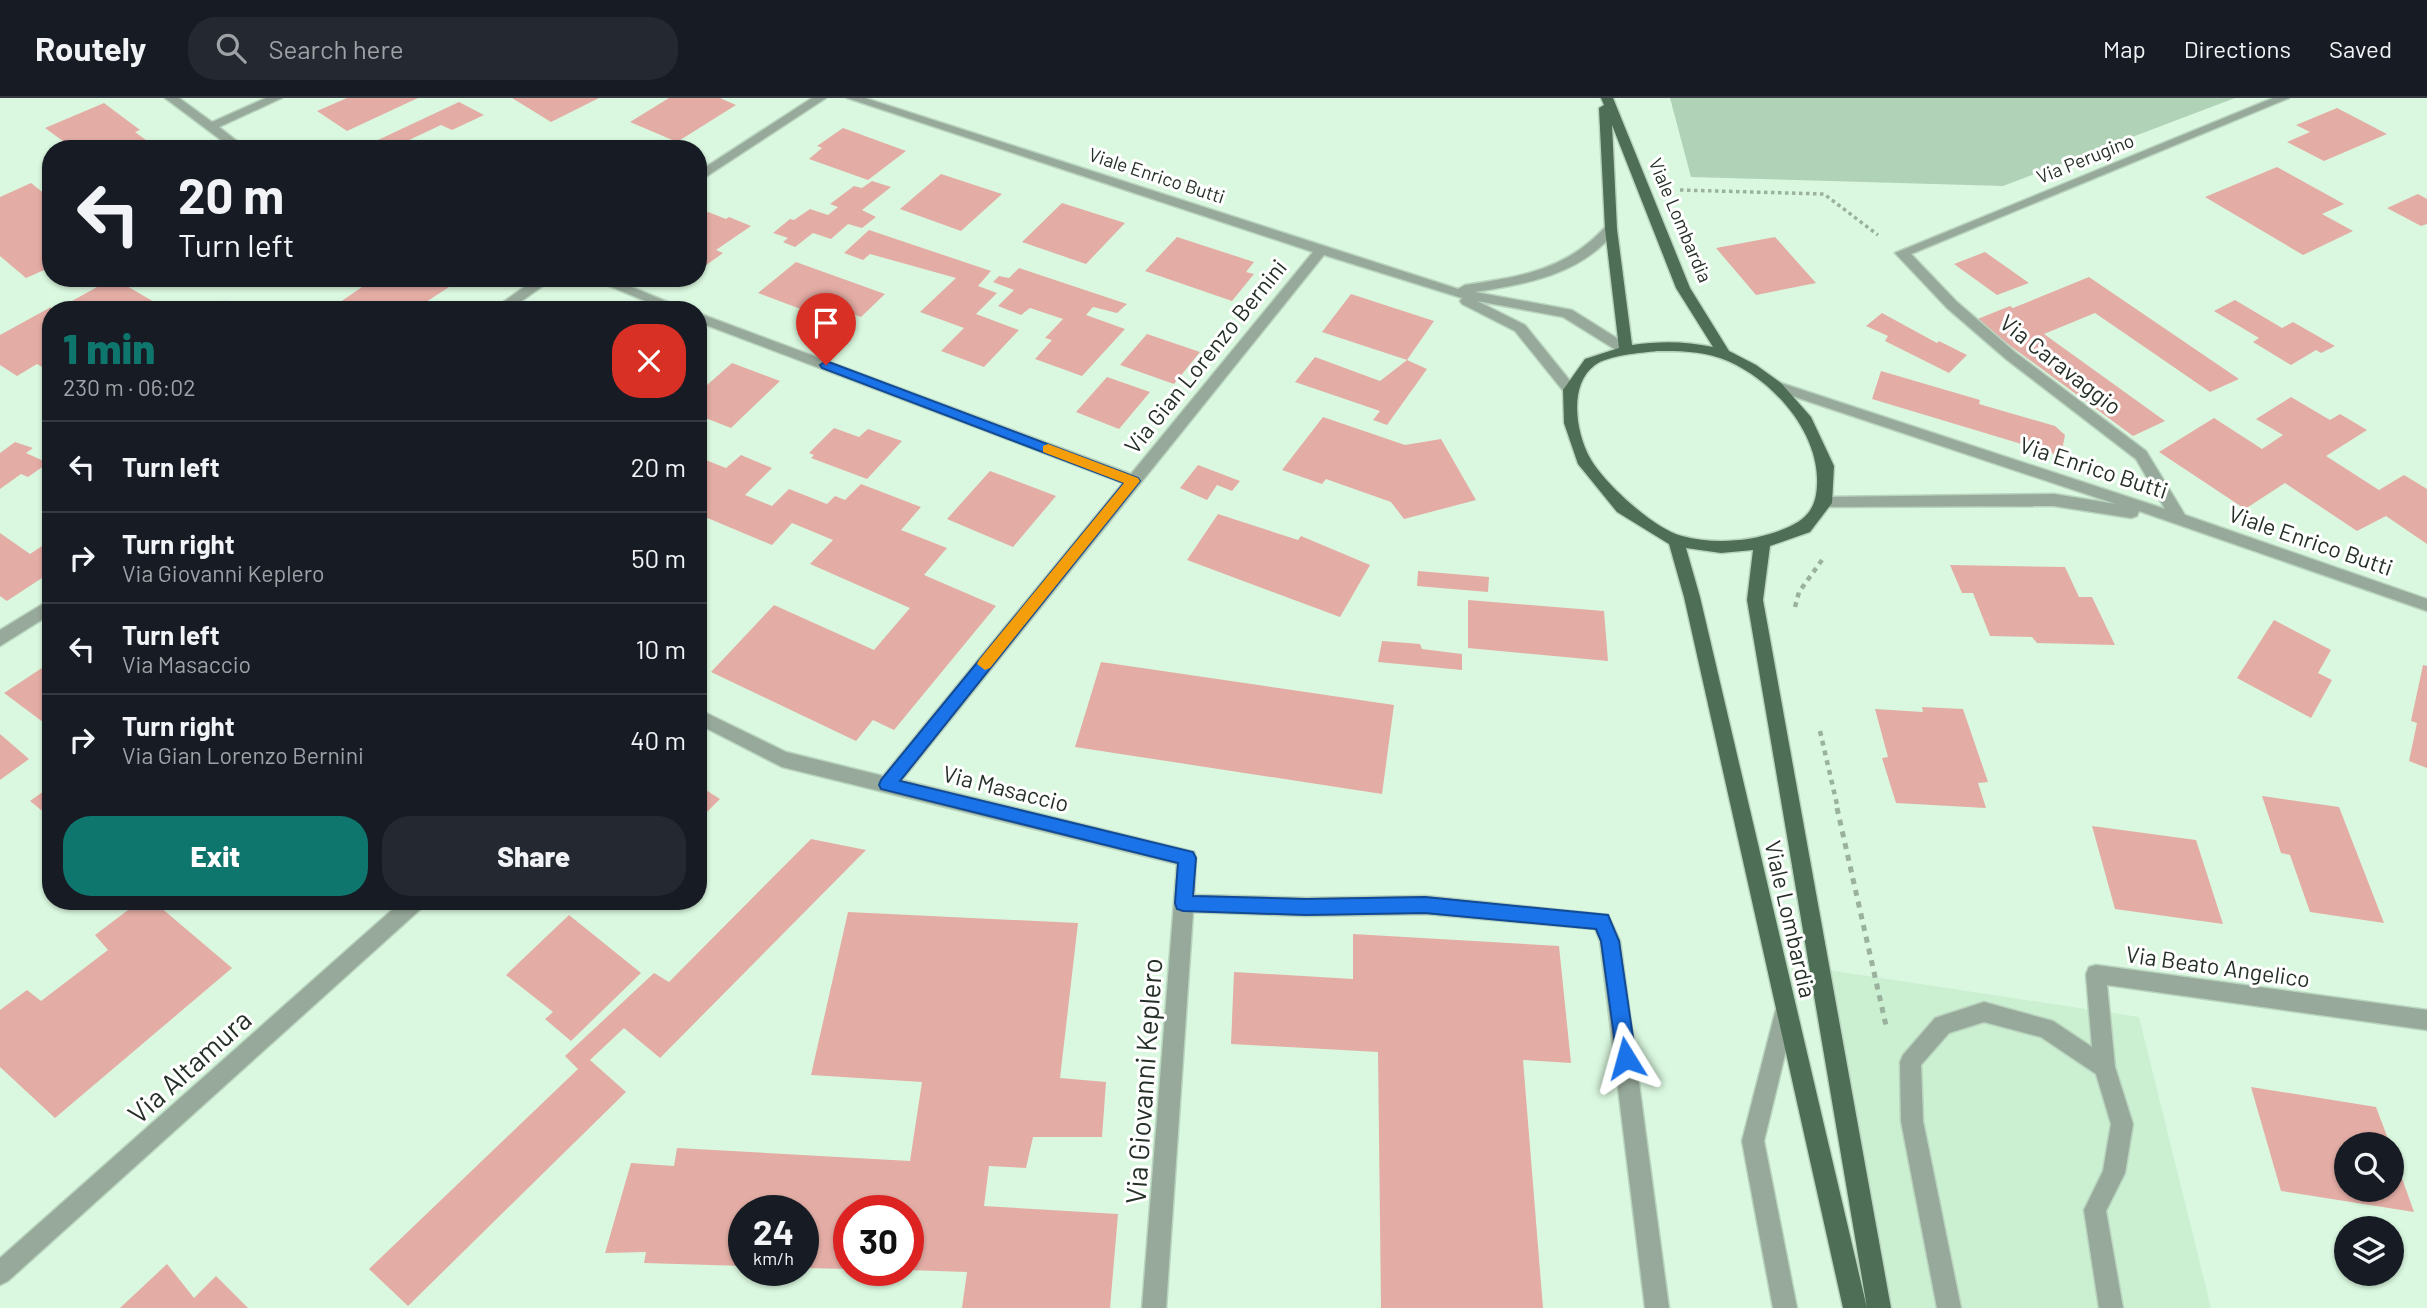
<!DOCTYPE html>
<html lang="en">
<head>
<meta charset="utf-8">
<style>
  :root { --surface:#171b24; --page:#242831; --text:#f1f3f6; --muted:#9ea1a6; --line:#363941; --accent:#0f766e }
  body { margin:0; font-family:Barlow,sans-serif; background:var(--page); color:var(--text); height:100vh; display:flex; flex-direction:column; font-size:26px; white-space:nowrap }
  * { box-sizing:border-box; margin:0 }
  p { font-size:23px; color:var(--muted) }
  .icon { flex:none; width:38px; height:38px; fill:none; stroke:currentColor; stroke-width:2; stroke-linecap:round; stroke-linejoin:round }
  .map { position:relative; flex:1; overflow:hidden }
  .side { position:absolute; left:42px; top:203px; width:665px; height:609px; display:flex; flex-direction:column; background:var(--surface); border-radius:28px; box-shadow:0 2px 5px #0004 }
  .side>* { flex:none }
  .top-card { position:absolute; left:42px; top:42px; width:665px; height:147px; border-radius:28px; box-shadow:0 2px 5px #0004; background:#171b24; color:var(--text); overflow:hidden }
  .fabs { position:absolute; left:2334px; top:1034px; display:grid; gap:14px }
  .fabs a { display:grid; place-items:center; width:70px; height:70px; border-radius:50%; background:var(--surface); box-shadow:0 2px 5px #0004; font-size:35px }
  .speed { position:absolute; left:728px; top:1097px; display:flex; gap:14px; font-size:35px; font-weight:700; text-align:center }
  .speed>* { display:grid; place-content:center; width:91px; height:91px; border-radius:50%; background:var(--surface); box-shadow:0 2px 5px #0004; line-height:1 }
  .speed small { font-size:18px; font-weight:400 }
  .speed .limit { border:10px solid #d22; background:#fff; color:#111 }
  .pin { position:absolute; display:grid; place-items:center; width:60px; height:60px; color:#fff; margin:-72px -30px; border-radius:50% 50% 50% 0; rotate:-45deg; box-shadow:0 0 7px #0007 }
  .pin .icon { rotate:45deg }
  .me { position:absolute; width:77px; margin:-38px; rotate:352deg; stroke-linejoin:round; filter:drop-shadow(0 0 5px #0008) }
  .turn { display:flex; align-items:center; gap:24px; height:147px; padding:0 21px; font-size:32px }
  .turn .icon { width:91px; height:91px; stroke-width:2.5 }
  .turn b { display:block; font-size:49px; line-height:60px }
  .round { display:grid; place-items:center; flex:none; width:74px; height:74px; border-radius:28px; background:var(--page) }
  .head { display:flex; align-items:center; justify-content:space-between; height:119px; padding:0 21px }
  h1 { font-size:42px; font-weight:800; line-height:52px; color:var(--accent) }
  .action { display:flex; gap:14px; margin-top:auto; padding:14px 21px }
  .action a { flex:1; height:80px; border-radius:28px; background:var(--accent); color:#fff; font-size:28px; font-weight:800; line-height:80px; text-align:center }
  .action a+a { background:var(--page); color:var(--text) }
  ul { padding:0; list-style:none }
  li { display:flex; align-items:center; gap:21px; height:91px; padding:0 21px; border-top:2px solid var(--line) }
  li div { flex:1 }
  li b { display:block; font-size:26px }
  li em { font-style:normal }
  header { display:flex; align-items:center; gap:42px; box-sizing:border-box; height:98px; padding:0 35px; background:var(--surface); border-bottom:2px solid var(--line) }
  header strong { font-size:33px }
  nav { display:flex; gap:38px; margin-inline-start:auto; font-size:24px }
  .search { width:490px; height:63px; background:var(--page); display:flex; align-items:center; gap:18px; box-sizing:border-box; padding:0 24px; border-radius:28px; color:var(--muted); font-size:26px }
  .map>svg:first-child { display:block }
  .built { fill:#cbefd1 }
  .green { fill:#b0d2b6 }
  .building { fill:#e3ada5 }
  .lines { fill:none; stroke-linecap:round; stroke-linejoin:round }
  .minor-casing { stroke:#b9d4be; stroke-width:3 }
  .major-casing { stroke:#b9d4be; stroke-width:3 }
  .path-far2 { stroke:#9ab19e; stroke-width:3.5; stroke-dasharray:3.5 3.5; stroke-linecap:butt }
  .path-far1 { stroke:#9ab19e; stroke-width:4.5; stroke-dasharray:5 5; stroke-linecap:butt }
  .path { stroke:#9ab19e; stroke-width:5; stroke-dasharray:6 6; stroke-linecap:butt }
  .minor { fill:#97a99a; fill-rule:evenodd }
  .major { fill:#4e6e55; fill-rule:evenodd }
  .route { fill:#1a73e8; stroke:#114b97; stroke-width:2 }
  .slow { fill:#f59e0b }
  .labels { text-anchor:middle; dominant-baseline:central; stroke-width:6; stroke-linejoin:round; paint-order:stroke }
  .far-street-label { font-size:19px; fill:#253027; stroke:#fff }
  .street-label { font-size:23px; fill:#253027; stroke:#fff }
  .near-street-label { font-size:28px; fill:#253027; stroke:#fff }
</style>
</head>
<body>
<header>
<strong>Routely</strong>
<div class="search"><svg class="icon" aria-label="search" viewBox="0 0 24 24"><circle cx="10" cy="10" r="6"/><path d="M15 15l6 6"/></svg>Search here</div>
<nav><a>Map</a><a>Directions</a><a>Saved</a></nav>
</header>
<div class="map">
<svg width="2427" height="1210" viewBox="0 0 2427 1210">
  <rect width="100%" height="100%" fill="#daf8df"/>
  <path class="built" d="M1828,872L2139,919L2211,1210H1892Z"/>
  <path class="green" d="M1670,0H2235L2003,88L1691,79Z"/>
  <path class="building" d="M347,0H418L347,33L317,13Z
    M512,0H599L551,24Z
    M669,0H720L736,7L677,44L630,24Z
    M459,4L484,17L452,32L441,27L390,51L363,49Z
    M104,5L140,32L135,34L158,51H74L45,30Z
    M2337,10L2387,36L2324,63L2287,44L2310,34L2296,27Z
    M843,30L906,53L868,82L809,61L822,50L817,48Z
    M2277,69L2344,106L2322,116L2353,133L2303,157L2205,99Z
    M941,76L1002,96L961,133L900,111Z
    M872,83L891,89L862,112L876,119L862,130L848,126L831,141L813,135L795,149L783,144L788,140L773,135L790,121L794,122L810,111L828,117L838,109L830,106L854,88L862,90Z
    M31,85L51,101V169L26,180L0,158V99Z
    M2418,96L2427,101V126L2421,128L2387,110Z
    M1062,105L1125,125L1086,166L1022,144Z
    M708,114L726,121L729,119L751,128L716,152L723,155L698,173V120Z
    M869,132L991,173L978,188L997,195L976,216L1019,232L984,269L941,253L964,230L920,214L956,180L870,156L863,162L844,155Z
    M1177,139L1254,164L1246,174L1254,176L1232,203L1145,173Z
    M1775,139L1816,185L1756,197L1716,150Z
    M1985,154L2029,185L1997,197L1954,166Z
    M796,164L885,196L861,219L850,215L838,225L758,195Z
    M1019,170L1127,206L1117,215L1093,209L1086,217L1125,231L1082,278L1035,261L1052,242L1045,240L1063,221L1030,210L1021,217L998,208L1014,192L993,184L999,178L1009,180Z
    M2089,179L2239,281L2210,294L2095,215L2044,236L2165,323L2133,338L1975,222L2010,208L2013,210Z
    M113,180L168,212H56Z
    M375,180H450L443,185L452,187L414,212H338L333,209Z
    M1351,196L1434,223L1407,262L1322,234Z
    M2235,202L2282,230L2293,224L2335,248L2321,255L2316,252L2291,267L2253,244L2259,240L2214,213Z
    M51,209V274L37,266L17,278L0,267V237Z
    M1882,215L1937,245L1939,243L1967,257L1949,275L1885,243L1888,238L1866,228Z
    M1147,236L1200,254L1174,286L1120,267Z
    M1315,259L1380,283L1407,262L1427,271L1387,327L1373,322L1380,313L1295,284Z
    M732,265L780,283L731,330L698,317V295Z
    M1881,273L1980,302L1979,306L2055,328L2065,337L2061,358L1872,301Z
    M1107,279L1150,294L1119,331L1076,314Z
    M2291,299L2330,322L2340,316L2367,332L2326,358L2379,392L2404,377L2427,391V446L2386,418L2357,433L2285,385L2245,411L2159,354L2214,320L2262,351L2283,337L2256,321Z
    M1323,319L1405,347L1441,341L1476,402L1404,421L1391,404L1326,381L1322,386L1282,372Z
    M834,330L859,339L868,331L902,343L867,381L811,360L814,357L809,355Z
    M15,344L33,350L26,355L48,365L28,379L21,376L0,391V355Z
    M741,357L772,370L745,397L772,408L789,391L827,406L835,398L845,402L861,386L921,409L901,432L947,450L924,477L996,508L894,632L873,622L856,643L711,574L774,507L874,552L910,510L810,466L833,442L792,425L772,447L698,416V359L726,370Z
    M1198,367L1240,383L1232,393L1217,387L1207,402L1180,390Z
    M990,373L1056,398L1013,449L947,421Z
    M1218,416L1298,442L1301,438L1370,467L1340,519L1187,462Z
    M0,435L30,456L51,442V474L7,503L0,498Z
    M1950,467L2065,469L2079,499H2092L2115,547L2037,545L2032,539L1990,538L1973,495H1962Z
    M1418,473L1489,479L1488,494L1417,488Z
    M1468,502L1604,513L1608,563L1468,550Z
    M2274,522L2331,552L2318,575L2332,582L2311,620L2237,580Z
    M1382,543L1420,546L1422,551L1462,556V572L1378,564Z
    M51,564V630L4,595Z
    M1101,564L1394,607L1382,696L1075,649Z
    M2423,567L2427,568V670L2409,663L2417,625L2411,623Z
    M1922,609L1963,611L1988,684L1978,685L1986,710L1896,705L1882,660L1888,659L1875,611L1923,614Z
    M0,636L29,661L0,682Z
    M698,687L720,701L698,723Z
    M51,688V720L30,703Z
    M2262,698L2339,709L2384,825L2310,814L2290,757L2281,755Z
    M2092,728L2196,742L2223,826L2115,811Z
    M811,741L866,752L660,960L624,930L590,962L626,994L408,1208L369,1171L578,971L565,958L654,875L669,884Z
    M140,803H153L232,870L55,1020L0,969V912L27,892L41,903L108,852L95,837Z
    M848,814L1078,825L1060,980L1106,984L1102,1039H1033L1026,1070L989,1068L984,1108L1118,1116L1110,1210H962L967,1174L908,1172V1113H849V1171L803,1170V1113H744V1168L644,1165L646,1154L605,1155L631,1065L674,1068L677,1050L910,1063L922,984L811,977Z
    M569,817L641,875L571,943L545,921L553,914L506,877Z
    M1353,836L1559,848L1571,965L1523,962L1543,1210H1381L1378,954L1231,946L1234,874L1353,881Z
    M2251,989L2376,1009L2390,1046H2347V1092H2392L2393,1055L2414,1114L2281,1093Z
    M167,1166L194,1200L216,1178L248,1210H120Z"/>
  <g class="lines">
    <g class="minor-casing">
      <path id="minor" d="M165,0H179L212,24L266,0H282L219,29L247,51H233Z
        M812,0H826L698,84V74Z
        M847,0H865L1458,191L1465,187C1520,179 1567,172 1606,128L1611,127L1617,131C1583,176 1528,186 1475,194L1572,212L1631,249V255H1621L1563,219L1477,203L1525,227L1575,289L1577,292L1570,297L1565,295L1515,233L1462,206L1460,203L1462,200L1324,157L902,682L1194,754L1196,760L1194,797L1306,800L1425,798L1608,817L1620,843L1669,1210H1645L1600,843L1595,831L1425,816L1306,818L1193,814L1166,1210H1142L1177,766L782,669L698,626V611L786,654L883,678L1123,385L698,224V215L1131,376L1313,154Z
        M2273,0H2289L1911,156L1957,204L2016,255L2146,353L2185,417L2427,501V513L2139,413L2137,418L2131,420L2054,408L1818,409L1816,405L1824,399L2054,396L2116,406L1771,291L1769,288L1771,285H1781L2165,411L2136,361L2006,261L1947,210L1895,155Z
        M537,180H554L509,212H492Z
        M590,180H610L687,212H667Z
        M224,204L237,212H220L217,208Z
        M51,501V516L0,548V532Z
        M402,803H426L423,809L8,1183L0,1187V1160Z
        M2096,867L2427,912V932L2107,887L2115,969L2133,1026L2125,1075L2106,1113L2123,1210H2099L2084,1112L2103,1073L2111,1026L2096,976L2041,939L1984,924L1949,935L1921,967L1923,1023L1961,1210H1937L1901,1023L1900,964L1903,957L1935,920L1984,904L2053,923L2092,949L2086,876L2089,869Z
        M1786,901L1793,904L1796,911L1764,1043L1797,1210H1773L1742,1043L1776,911L1779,904Z"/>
    </g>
    <g class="major-casing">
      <path id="major" d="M1601,0H1613L1690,190L1729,253L1756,267L1781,285L1811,319L1834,368L1832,405L1810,434L1770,448L1763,502L1891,1210H1867L1747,502L1753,452L1721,455L1686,450L1700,499L1867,1210H1843L1684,499L1669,446L1617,414L1578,366L1564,325L1563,292L1585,261L1619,250L1605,131L1599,10L1604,7ZM1612,27L1676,190L1713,249C1685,243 1660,243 1632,247L1617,131ZM1657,253C1678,253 1700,253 1720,260C1769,277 1820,333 1817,387C1816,415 1802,425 1776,434C1747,444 1712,446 1682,438C1654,431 1604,385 1590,360C1576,335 1568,287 1595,267C1609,257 1640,255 1657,253Z"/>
    </g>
    <path class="path-far2" d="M1680,92L1824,96L1878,137"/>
    <path class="path-far1" d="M1795,509L1799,494L1822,462
      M1820,633L1838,711"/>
    <path class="path" d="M1837,710L1887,932"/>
    <use href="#minor" class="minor"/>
    <use href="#major" class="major"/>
  </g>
  <path class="route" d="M826,263L1138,380L1140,383L900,683L1193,754L1196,760L1193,798L1306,801L1425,799L1608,817L1619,843L1636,960L1633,966L1626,969L1620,966L1617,960L1601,843L1596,831L1425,815L1306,817L1183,813L1177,811L1175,805L1178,765L881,691L879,687L881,682L1124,385L822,270L820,267Z"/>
  <path class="slow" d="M1048,346L1138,380L1140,383L990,570L985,572L977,566L979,562L1124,385L1043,354V348Z"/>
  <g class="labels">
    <g class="far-street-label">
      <text transform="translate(2085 60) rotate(-22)">Via Perugino</text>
      <text transform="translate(1157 77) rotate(18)">Viale Enrico Butti</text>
      <text transform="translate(1681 122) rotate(67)">Viale Lombardia</text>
    </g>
    <g class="street-label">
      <text transform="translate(1205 258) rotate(-51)">Via Gian Lorenzo Bernini</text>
      <text transform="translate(2061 266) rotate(38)">Via Caravaggio</text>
      <text transform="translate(2094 369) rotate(18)">Via Enrico Butti</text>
      <text transform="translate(2311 442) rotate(19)">Viale Enrico Butti</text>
      <text transform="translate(1006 690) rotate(14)">Via Masaccio</text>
      <text transform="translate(1791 821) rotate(77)">Viale Lombardia</text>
      <text transform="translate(2218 868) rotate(8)">Via Beato Angelico</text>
    </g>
    <g class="near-street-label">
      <text transform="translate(189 968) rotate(-42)">Via Altamura</text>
      <text transform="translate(1143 983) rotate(-86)">Via Giovanni Keplero</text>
    </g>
  </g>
</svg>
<div class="fabs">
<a><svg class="icon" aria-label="search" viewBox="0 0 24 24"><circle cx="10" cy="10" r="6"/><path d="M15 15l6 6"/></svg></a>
<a><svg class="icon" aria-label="layers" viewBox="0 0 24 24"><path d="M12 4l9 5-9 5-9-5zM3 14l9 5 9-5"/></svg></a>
</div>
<div class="speed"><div>24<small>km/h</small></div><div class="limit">30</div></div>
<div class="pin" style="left:826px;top:267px;background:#d93025"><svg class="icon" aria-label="arrive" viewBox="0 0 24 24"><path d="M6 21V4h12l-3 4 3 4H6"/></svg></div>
<svg class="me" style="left:1626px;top:960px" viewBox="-20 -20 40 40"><path d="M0-17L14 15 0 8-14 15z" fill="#1a73e8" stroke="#fff" stroke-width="4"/></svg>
<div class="top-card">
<div class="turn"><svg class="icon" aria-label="left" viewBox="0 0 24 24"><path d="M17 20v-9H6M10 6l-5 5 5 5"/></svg><div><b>20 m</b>Turn left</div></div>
</div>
<section class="side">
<div class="head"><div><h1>1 min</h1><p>230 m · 06:02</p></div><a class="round" style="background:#d93025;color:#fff"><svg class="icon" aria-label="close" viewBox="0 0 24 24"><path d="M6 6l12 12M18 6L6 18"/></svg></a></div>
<ul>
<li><svg class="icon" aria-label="left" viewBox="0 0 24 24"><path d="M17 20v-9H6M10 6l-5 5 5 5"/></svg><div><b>Turn left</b></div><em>20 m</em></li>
<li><svg class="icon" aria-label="right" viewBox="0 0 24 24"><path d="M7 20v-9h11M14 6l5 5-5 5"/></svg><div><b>Turn right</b><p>Via Giovanni Keplero</p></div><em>50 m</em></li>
<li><svg class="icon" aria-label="left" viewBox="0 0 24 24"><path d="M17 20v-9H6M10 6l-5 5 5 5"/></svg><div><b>Turn left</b><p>Via Masaccio</p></div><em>10 m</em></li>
<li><svg class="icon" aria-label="right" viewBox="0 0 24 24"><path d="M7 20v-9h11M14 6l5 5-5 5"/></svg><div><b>Turn right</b><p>Via Gian Lorenzo Bernini</p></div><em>40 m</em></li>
</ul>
<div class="action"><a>Exit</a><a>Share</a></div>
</section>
</div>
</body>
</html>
